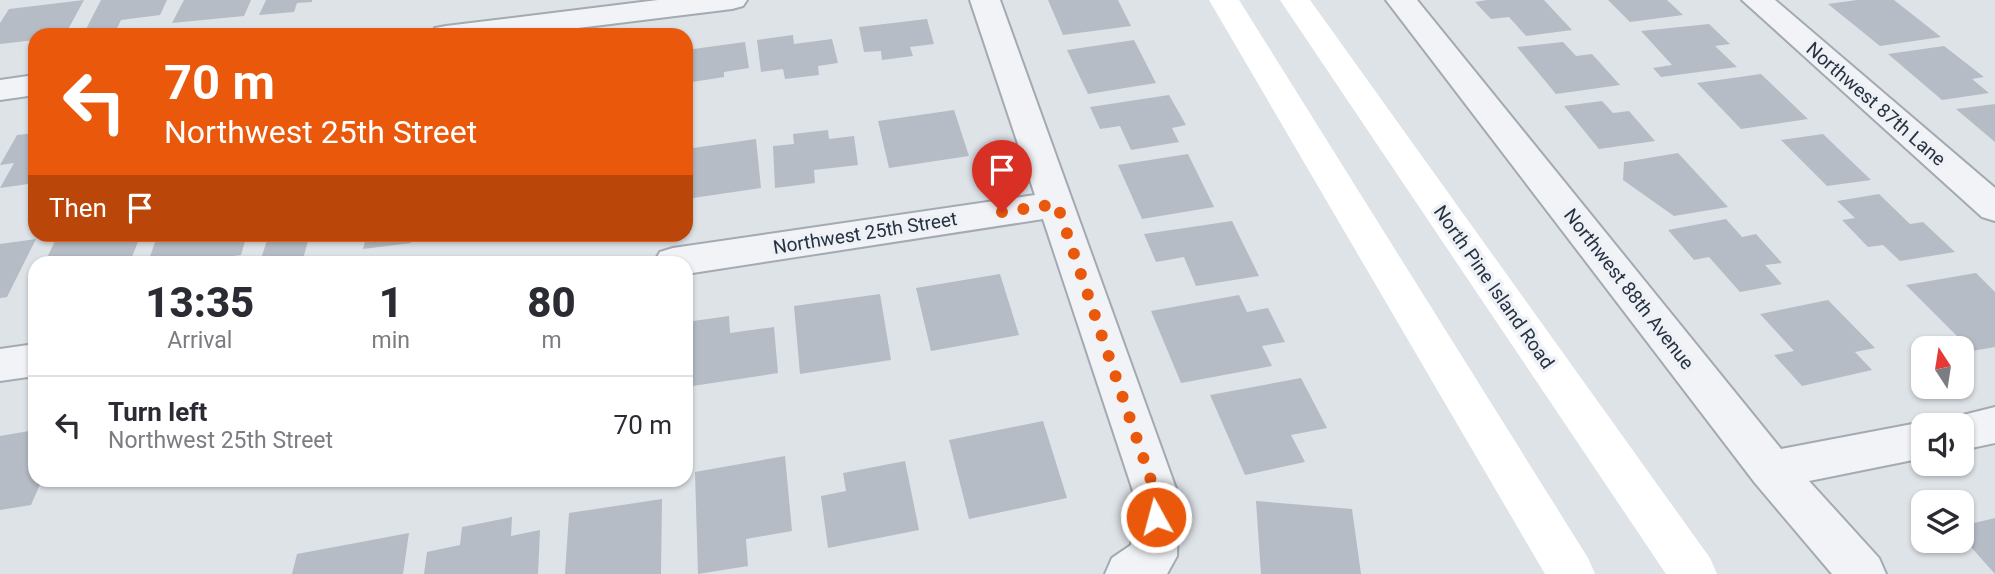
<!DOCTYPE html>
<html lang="en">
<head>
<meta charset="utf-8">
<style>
  :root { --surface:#fff; --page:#f2f2f3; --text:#2b2b33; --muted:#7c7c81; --line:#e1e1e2 }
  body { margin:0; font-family:Roboto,sans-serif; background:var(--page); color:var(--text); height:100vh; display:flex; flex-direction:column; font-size:26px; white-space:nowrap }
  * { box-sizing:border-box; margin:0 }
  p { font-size:23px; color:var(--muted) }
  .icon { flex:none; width:38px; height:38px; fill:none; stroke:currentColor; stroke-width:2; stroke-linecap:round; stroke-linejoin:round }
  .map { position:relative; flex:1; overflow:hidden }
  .side { position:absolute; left:28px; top:256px; width:665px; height:231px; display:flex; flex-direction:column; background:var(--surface); border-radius:21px; box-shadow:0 2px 5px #0004 }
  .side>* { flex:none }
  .banner { position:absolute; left:28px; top:28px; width:665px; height:214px; border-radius:21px; box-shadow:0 2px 5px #0004; background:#ea580c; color:#fff; overflow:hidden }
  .needle { width:46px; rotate:348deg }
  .controls { position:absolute; left:1911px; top:336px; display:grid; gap:14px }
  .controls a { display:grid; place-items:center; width:63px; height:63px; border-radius:14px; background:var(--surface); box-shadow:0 2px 5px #0004; font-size:35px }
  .pin { position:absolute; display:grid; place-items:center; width:60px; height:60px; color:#fff; margin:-72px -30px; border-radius:50% 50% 50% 0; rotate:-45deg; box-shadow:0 0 7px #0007 }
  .pin .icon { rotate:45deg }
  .me { position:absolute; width:77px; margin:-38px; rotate:353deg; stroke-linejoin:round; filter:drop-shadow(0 0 5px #0008) }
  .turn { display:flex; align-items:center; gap:24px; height:147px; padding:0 21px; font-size:32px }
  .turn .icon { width:91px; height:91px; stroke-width:2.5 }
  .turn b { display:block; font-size:49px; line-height:60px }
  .then { display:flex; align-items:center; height:66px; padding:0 21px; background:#0003; gap:14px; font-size:26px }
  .eta { display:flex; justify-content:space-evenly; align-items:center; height:119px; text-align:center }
  .eta b { font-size:42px; font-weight:800; line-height:49px }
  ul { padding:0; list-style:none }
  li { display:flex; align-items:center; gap:21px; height:98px; padding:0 21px; border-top:2px solid var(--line) }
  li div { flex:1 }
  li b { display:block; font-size:26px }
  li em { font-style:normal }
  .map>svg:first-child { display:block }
  .building { fill:#b5bcc5 }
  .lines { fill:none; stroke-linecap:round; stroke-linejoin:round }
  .street-casing { stroke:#a3aab2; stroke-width:4 }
  .street { fill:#f1f3f6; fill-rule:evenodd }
  .secondary { fill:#fff; fill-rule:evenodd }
  .route { stroke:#ea580c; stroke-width:12; stroke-dasharray:0 21.6 }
  .labels { text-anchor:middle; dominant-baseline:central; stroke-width:7; stroke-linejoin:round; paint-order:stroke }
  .street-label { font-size:19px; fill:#273140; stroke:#eef1f6 }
</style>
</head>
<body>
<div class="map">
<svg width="1995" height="574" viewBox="0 0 1995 574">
  <rect width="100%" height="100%" fill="#dee3e8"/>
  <path class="building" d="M84,0L65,35H35V40L0,44V23L9,9Z
    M101,0H167L160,15L121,20L115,32L83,35Z
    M184,0H251L244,16L172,23Z
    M266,0H312V2L297,3L294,12L259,15Z
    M1048,0H1118L1131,26L1063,35Z
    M1487,0H1544L1572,30L1526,36L1509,17L1491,19L1475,2Z
    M1608,0H1667L1683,15L1630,22Z
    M1857,0H1894L1941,37L1880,46L1828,4Z
    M927,19L934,44L910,47L913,56L882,60L881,51L864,52L859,27Z
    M1709,24L1730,44L1715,46L1737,67L1661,77L1653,68L1672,65L1641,31Z
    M793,35L794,44L832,39L838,63L818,66L819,75L785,79L783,69L761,72L757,40Z
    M1134,40L1156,83L1088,94L1067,50Z
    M745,42L749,68L724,72V77L686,83V50Z
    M1563,42L1576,56L1592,54L1620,85L1556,94L1517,47Z
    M1944,46L1984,77L1972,79L1989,93L1942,100L1888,54Z
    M1761,74L1808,119L1741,129L1697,83Z
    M1169,95L1186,125L1172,128L1179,142L1131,150L1120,126L1100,129L1090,107Z
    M1602,101L1613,113L1629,111L1655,141L1599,149L1564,106Z
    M1995,104V142L1956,109Z
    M954,110L969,156L889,168L878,121Z
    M828,130L829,139L854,136L858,165L814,170L815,183L775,188L773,146L794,144L793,134Z
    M35,133V183L0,188L14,163L0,165L17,135Z
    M1823,134L1871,180L1827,186L1781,140Z
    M756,139L761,188L686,199V149Z
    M1678,153L1728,207L1674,216L1623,180L1624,162Z
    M1188,154L1214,207L1142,219L1118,165Z
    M1879,194L1910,224L1923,222L1955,252L1900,261L1883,245L1868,247L1842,220L1855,218L1837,201Z
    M1726,219L1742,237L1756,234L1782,263L1765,265L1782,284L1740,292L1709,257L1694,260L1668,230Z
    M1232,221L1259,276L1196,286L1184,257L1156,262L1144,234Z
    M80,234H141L130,262H45L55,241L78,237Z
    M158,234H247L241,255L192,262H148Z
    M269,234H347V236L308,241L303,259L260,262Z
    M367,234H413L411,243L363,249Z
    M36,239L7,297L0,298V244Z
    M1976,273L1995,292V347L1972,351L1906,285Z
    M1000,274L1019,335L931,351L916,288Z
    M880,294L891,360L800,374L794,306Z
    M1239,295L1247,312L1268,308L1285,342L1262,346L1272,366L1181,383L1151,311Z
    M1828,300L1875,348L1855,352L1872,370L1802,386L1774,355L1794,351L1760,314Z
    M729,316L730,333L774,327L778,373L686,387V322Z
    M1301,378L1327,428L1291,435L1305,462L1245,475L1210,395Z
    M1043,421L1067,498L969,519L949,440Z
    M35,430V480H42L31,505L0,510V436Z
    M785,456L792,531L746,539L748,566L698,574L695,472Z
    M905,461L919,530L828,548L821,496L846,491L843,473Z
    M69,480H100L101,481L66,487Z
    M662,499L661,574H565L569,513Z
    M1256,501L1352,509L1361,574H1261Z
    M512,517L511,536L540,530L538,574H424L427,552L460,545L462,527Z
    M1995,518V574L1962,537V526Z
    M409,533L403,574H292L297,554Z"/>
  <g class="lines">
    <g class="street-casing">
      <path id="street" d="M658,0H747L743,6L732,9L521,35H431L435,28L446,26Z
        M970,0H1000L1179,497L1177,556L1167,574H1105L1112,558L1131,545L1135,497L1043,219L686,274V262H654L660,252L673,248L1035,195Z
        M1386,0H1417L1781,449L1923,422L1933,425H1923V458L1809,481L1879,558L1886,574H1832L1755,483Z
        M1742,0H1775L1995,188V221L1982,217Z
        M35,75V95L0,100V80Z
        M35,344V376L0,381V349Z
        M1995,407V443L1962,450V425H1944L1947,419Z"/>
    </g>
    <use href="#street" class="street"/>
    <path class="secondary" d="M1209,0H1239L1588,558L1595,574H1545Z
      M1280,0H1310L1710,558L1717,574H1666Z"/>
  </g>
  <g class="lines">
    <path class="route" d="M1002,212L1057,204L1157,498L1156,517"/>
  </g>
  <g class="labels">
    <g class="street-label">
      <text transform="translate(1876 104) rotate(41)">Northwest 87th Lane</text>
      <text transform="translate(865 233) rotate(-9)">Northwest 25th Street</text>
      <text transform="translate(1494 287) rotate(55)">North Pine Island Road</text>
      <text transform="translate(1629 289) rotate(52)">Northwest 88th Avenue</text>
    </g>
  </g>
</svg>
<div class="controls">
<a><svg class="needle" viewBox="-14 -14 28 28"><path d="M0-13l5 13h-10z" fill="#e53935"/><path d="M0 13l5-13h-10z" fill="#7c7c81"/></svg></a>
<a><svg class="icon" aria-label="sound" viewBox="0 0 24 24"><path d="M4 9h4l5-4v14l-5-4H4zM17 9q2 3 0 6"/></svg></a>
<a><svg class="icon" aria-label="layers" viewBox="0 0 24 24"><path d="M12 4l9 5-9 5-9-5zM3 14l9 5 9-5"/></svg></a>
</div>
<div class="pin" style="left:1002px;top:212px;background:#d93025"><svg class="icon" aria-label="arrive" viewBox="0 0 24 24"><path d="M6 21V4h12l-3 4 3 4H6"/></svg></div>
<svg class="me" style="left:1156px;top:517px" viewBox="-20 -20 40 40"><circle r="17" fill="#ea580c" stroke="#fff" stroke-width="3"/><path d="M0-11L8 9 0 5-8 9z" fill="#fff"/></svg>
<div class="banner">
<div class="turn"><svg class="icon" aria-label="left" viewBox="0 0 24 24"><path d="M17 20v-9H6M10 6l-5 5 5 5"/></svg><div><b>70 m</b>Northwest 25th Street</div></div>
<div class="then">Then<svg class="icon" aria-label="arrive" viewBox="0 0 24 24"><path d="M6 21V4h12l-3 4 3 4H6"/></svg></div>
</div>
<section class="side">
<div class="eta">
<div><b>13:35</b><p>Arrival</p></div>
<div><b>1</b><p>min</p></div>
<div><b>80</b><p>m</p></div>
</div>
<ul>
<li><svg class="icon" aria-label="left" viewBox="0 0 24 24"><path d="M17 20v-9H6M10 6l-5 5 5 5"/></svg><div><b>Turn left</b><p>Northwest 25th Street</p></div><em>70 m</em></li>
</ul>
</section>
</div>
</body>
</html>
